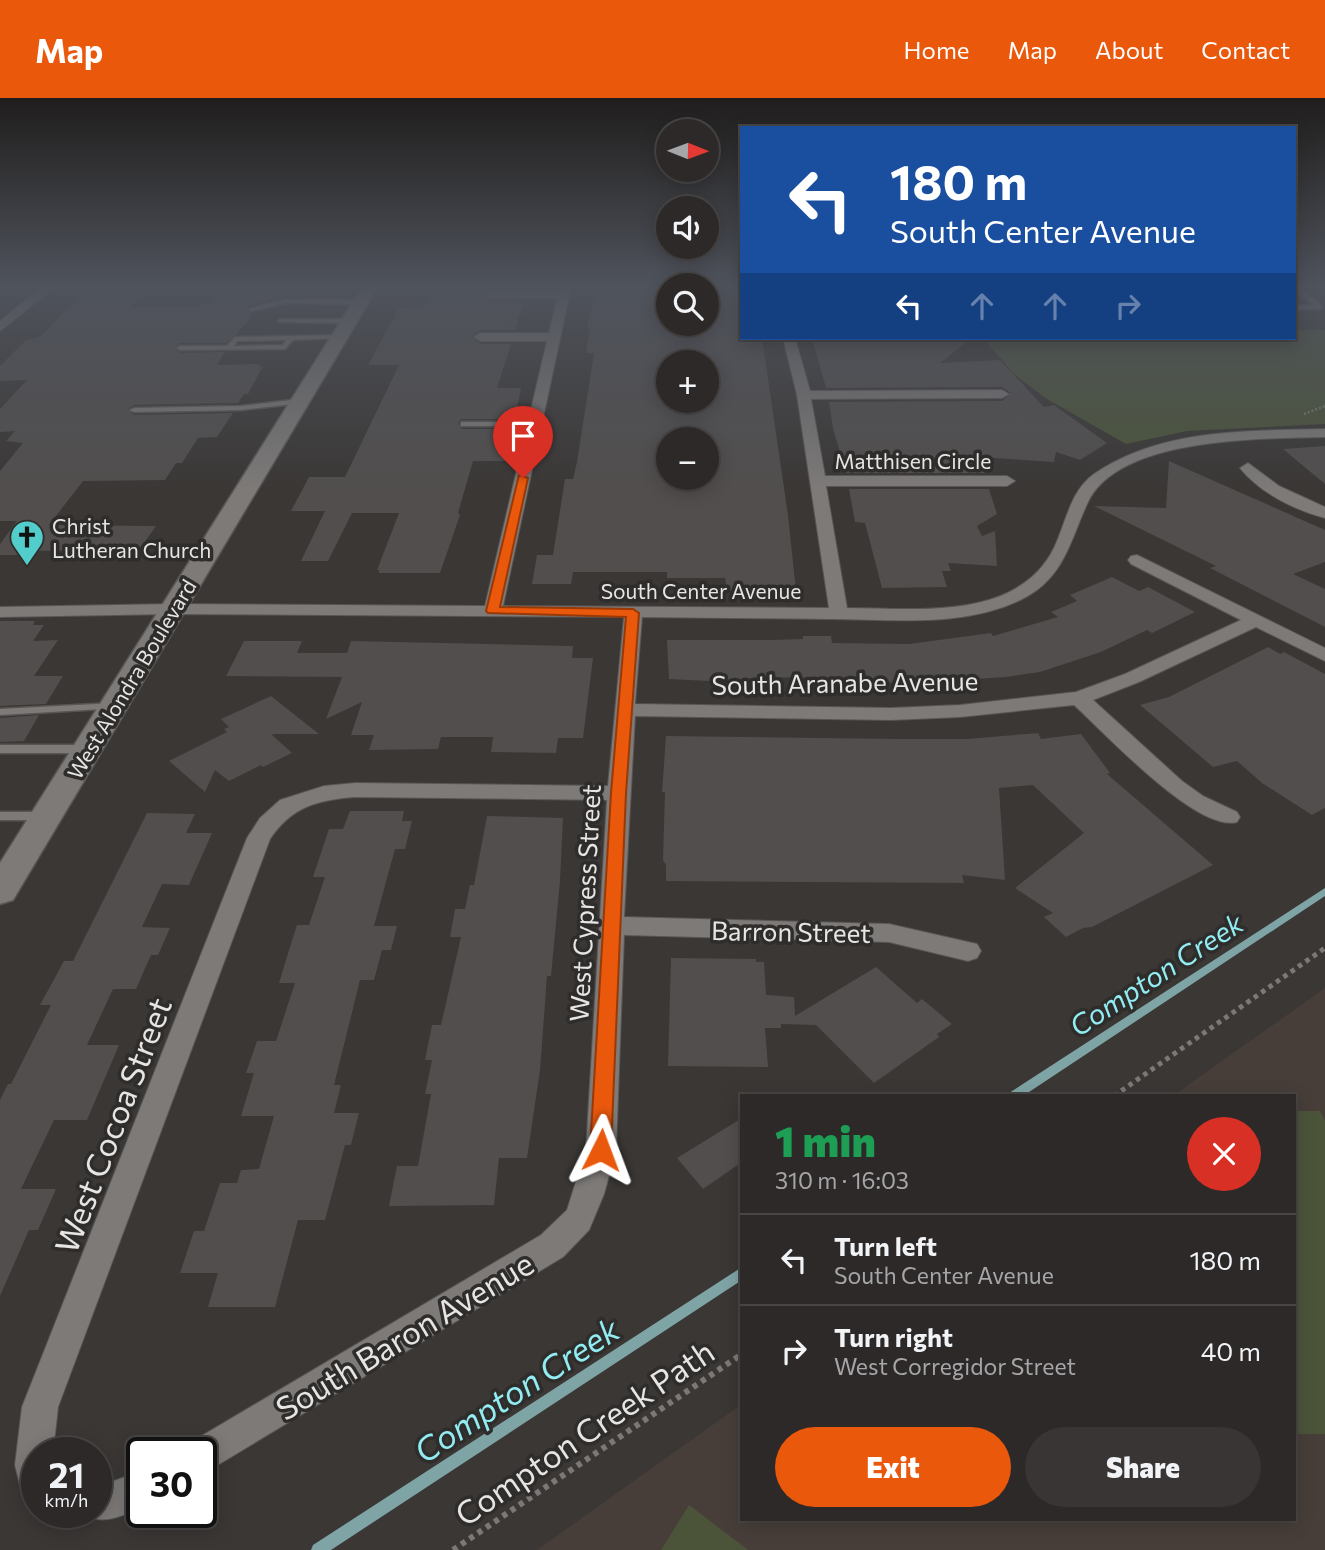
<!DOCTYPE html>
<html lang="en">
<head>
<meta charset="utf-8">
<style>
  :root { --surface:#2c2928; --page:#383534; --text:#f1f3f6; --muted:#a6a6a8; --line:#484545; --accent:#ea580c }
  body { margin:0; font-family:Commissioner,sans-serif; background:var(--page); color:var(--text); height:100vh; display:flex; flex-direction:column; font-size:26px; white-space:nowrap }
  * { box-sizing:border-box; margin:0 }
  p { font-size:23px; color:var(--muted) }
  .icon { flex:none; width:38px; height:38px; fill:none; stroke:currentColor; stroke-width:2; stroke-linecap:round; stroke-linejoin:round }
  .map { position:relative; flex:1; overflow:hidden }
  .sheet { position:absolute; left:740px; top:996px; width:556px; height:427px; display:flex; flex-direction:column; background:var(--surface); border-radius:0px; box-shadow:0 4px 18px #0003,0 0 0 2px var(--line) }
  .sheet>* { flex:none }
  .guide { position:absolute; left:740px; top:28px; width:556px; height:214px; border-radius:0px; box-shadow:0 4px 18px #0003,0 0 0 2px var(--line); background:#1a4fa0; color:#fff; overflow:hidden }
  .needle { width:46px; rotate:91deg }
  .controls { position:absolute; left:656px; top:21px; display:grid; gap:14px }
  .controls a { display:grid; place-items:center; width:63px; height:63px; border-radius:50%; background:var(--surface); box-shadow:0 4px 18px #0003,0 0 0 2px var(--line); font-size:35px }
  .speed { position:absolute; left:21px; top:1339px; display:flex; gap:14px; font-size:35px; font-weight:700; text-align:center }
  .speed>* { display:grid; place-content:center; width:91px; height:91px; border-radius:50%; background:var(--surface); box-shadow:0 4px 18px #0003,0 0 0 2px var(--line); line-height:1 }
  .speed small { font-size:18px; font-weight:400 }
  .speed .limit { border:4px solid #111; border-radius:10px; background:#fff; color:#111 }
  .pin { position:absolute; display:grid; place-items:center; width:60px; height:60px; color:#fff; margin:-72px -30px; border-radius:50% 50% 50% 0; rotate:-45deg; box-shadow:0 0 7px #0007 }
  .pin .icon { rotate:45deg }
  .me { position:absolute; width:77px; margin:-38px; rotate:3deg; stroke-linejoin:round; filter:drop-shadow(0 0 5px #0008) }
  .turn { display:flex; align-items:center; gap:24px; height:147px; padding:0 35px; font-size:32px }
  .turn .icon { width:91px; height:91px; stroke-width:2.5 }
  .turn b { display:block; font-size:49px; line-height:60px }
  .lanes { display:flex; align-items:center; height:66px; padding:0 35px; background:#0003; justify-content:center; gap:35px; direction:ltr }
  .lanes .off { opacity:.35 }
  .round { display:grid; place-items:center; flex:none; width:74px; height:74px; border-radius:37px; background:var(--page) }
  .summary { display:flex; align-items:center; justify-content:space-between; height:119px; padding:0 35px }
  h1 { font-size:42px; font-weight:800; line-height:52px; color:#1e9e55 }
  .primary-button { display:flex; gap:14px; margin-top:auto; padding:14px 35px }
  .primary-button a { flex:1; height:80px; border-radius:42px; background:var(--accent); color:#fff; font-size:28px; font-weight:800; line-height:80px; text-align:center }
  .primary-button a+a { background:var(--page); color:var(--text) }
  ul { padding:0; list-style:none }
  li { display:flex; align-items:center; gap:21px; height:91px; padding:0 35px; border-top:2px solid var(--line) }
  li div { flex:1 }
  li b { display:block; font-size:26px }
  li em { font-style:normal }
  header { display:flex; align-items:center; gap:42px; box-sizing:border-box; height:98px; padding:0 35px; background:var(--accent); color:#fff }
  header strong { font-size:33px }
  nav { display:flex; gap:38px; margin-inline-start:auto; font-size:24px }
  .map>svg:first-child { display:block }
  .built { fill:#473e39 }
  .green { fill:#4b5439 }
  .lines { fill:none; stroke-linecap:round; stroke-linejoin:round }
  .stream { fill:#7fa4a6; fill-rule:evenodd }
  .building { fill:#514e4d; fill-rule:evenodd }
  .service-casing { stroke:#585655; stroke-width:3 }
  .minor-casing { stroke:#585655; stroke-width:2 }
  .secondary-casing { stroke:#585655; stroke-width:3 }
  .path-far2 { stroke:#7b7877; stroke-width:2.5; stroke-dasharray:2 2; stroke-linecap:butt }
  .path-far1 { stroke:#7b7877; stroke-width:5; stroke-dasharray:4.5 4.5; stroke-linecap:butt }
  .path { stroke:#7b7877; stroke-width:6; stroke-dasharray:5 5; stroke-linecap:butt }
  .service { fill:#7d7a78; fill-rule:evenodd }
  .minor { fill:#7d7a78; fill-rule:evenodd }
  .secondary { fill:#7d7a78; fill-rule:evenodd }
  .route { fill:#ea580c; stroke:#983908; stroke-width:2 }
  .labels { text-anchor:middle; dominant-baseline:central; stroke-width:7; stroke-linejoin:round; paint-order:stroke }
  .far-street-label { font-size:21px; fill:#e7e5e4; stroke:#2f2d2b }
  .far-poi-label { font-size:21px; fill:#e7e5e4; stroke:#2f2d2b; text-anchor:start }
  .street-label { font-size:26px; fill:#e7e5e4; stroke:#2f2d2b }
  .water-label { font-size:28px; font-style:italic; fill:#92edf3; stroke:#2f2d2b }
  .near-street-label { font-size:32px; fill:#e7e5e4; stroke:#2f2d2b }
  .near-water-label { font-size:33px; font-style:italic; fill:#92edf3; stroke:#2f2d2b }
</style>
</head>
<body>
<header>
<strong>Map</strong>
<nav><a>Home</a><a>Map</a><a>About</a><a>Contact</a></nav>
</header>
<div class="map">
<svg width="1325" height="1452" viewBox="0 0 1325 1452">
  <rect width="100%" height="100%" fill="#3a3735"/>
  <path class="built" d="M1325,890V1452H537L742,1306V1421H1295V998L1174,997Z"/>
  <path class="green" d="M1295,232H1325V326L1187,333L1126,346L1047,301L1014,276L983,240H1295Z
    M1295,1013H1320L1325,1023V1336H1295Z
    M689,1407L748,1452H661Z"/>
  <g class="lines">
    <path class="stream" d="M1325,790V798L1023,998H1008L1009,995Z
      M742,1169V1182L331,1452H311L313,1447Z"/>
  </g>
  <path class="building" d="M434,189H529L528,191H493L485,196L493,203H524L515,232H480L472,238L480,246H511L497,290H521L515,321H461L458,324L461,331H513L505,363H473L458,415L460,417L440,475H379V472H377L399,415H352L328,463H301L325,413H291L309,379H345L399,267H368L399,210L424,209Z
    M596,189H668V226L715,223L716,189H742V240H761L763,247L788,417L796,493L727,492L725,480H667V474H573L571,486H532L537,457H553L565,381H573L577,364L594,255H586L590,231H587ZM668,264H707V303H668ZM668,341H707V380H668Z
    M310,190L304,199L284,198L248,208L246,212L253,216L237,236L226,245H180L175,249L180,255L225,254L217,267L260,266L259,269L263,268L248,296H244L238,305L134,307L128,311L134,317L233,315L217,339L198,340L182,365H176L165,382L83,383L49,427L156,428L139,452L23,453L20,457H0V446L17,423H0V373L23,345L6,343L15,333L0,334V311L27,282L0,283V268L26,242L40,239L79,199L114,193L146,192L130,209L197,208L212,204L220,194Z
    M812,240H972L940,265L1000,262L1044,309L1054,307L1107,345L1080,362L1056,354L1054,364L980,359L985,375H846L833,330L829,304L1002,303L1011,295L1002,289L826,290Z
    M1325,348V386L1283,351Z
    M1169,363L1325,432V464L1293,476L1325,491V529L1210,470L1216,468L1094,408L1166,410Z
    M849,391H989L997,416L977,428L982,438L995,433L997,468L948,465L951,473H942L947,489L882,490L865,425L855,424Z
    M1112,479L1139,493L1148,489L1195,514L1152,535L1147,532L1101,554L1040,574L1006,579L911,585L812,582L811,580L767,579L729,584L669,581L667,542H770L803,541V538H831L832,545L909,546L991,535L993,538L1058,519L1051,514L1077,503L1070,497Z
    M0,523H35L33,527H44L33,543L58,542L34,578H63L46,606L0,608Z
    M244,543H302L297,555H347L351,543L573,548L572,560H593L583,640H558L556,655L491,654L493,639H441L438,651L369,652L374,637H351L362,604L326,621L342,579L226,578Z
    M1268,549L1280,556L1284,554L1325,576V710L1312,717L1262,685L1237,663L1213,669L1140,607L1169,599Z
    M271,598L319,636H271L292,655L263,669L261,667L229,683L215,672L205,694L169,663L227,634L224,631L229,629L221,621Z
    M39,617L24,643L0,644V620Z
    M1038,635L1041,641L1081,636L1110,675L1107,676L1213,767L1092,829L1083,830L1066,839L1044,819L1053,815L1015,790L1084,735L1033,687L999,690L1005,782L962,777L964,785L666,783V767L663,762L665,694H662L666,638L899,641H967Z
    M350,713H404L402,723H412L405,751H395L374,828H397L391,852H382L374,882H360L334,987H341L334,1015H359L351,1047H345L325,1122H298L275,1209H208L218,1175H180L194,1133H204L220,1085H237L241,1072L259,1071L274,1018H241L254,975H246L257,943H276L295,885H279L289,852L297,827H309L325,779H313L329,731H343Z
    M147,715L195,716L186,735H212L189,787L162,786L142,829L170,830L158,857H151L136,891H113L87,947H119L87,1022H54L21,1091H56L38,1132H29L0,1198V1002L8,986H11L51,907H40L64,863H73Z
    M487,718L563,720L560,783L551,878H547L540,972L527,1060H499L494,1107L389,1108L397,1068H418L431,996H425L432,962H425L432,927H441L461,839H450L455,811H465L470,787H474Z
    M671,860L756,861V864H764L766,897L794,899L795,918L876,869L917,905L922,901L952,926L937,936L939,939L874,985L816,927L781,926V930H765L768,969L668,968Z
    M742,1020V1064L703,1091L677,1060Z"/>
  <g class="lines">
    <g class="service-casing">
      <path id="service" d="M1295,189H1298L1322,208V210L1295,212V208L1314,207L1295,192Z
        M285,201L360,202L363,204L360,206L285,205L252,213L249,211Z
        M280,221H347L350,223L347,225L278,224V222Z
        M338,237L341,239L340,240L293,242L285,251L180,252L177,250L180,248H227L235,239ZM286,242L283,247L234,248L237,243Z
        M300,301L304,303L303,305L241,312L134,314L130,312L134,310L241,308Z
        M461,324H534L538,326L534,328H461Z
        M115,605L119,606L120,608L119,610L0,617V611Z
        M0,647H85L91,651L85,655H0Z
        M0,714H43L49,718L43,722H0Z"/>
    </g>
    <g class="minor-casing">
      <path id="minor" d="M42,189H55L0,233V223Z
        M560,189H571L503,508L829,510L797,297L783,240H795L810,293L1002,292L1009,296L1002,300L811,301L825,378H1007L1015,383L1007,388H826L847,510C915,510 1017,524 1054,450C1066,425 1070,393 1094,376C1161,330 1248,333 1325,331V339C1263,341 1120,338 1088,404C1071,440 1065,478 1026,499C967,531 892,521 828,521C766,520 704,520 642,519L635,606L891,610L960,607L1076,594L1125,576L1241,522L1131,466L1128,462L1131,458L1137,457L1325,550V563L1256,529L1139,584L1093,602L1182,683L1203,698L1237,714L1240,719L1237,724C1197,735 1104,634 1074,607L960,619L891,622L635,618L624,819L889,826L977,846L981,853L977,860L968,863L889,844L624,837L616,1052L604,1096L589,1132L563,1159L201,1377V1354H185L188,1346L541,1137L567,1112L586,1052L607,702L355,699C318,702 292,708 270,741L58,1309L53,1354H37V1408L24,1403L15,1367L22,1309L247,740L260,720L280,702L324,688L355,685L608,688L624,519L174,516L0,519V509L174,506L485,508L547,243H480L474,239L480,235H549L557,200H493L487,197L493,194H558Z
        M1248,365L1279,388L1325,409V420C1295,412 1260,395 1240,370Z
        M142,1373V1410C120,1418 105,1427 83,1417L81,1414H96V1385H108Z"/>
    </g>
    <g class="secondary-casing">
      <path id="secondary" d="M362,189H378L13,802L0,806V765Z"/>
    </g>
    <path class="path-far2" d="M1304,316L1325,308"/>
    <path class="path-far1" d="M1114,998L1325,850"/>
    <path class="path" d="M453,1452L742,1256"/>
    <use href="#service" class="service"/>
    <use href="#minor" class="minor"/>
    <use href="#secondary" class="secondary"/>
  </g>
  <linearGradient id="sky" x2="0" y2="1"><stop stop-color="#201e1d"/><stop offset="0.48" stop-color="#4f535c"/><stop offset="1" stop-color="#4f535c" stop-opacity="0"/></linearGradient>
  <rect width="1325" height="392" fill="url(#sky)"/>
  <path class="route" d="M519,377L528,380L500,509L633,511L639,515L626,695L611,1052L608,1058L601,1061L593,1058L590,1052L611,695L626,519L488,515L486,513Z"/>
  <defs>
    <g id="church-pin" transform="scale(1.75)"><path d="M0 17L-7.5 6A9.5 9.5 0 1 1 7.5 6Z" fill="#53cdcb" stroke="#2f2d2b"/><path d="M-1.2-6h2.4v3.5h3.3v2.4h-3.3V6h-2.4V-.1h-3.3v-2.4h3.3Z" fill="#111"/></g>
  </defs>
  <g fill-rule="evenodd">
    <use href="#church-pin" x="27" y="439"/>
  </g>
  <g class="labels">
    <g class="far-street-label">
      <text x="913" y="362">Matthisen Circle</text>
      <text x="701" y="492">South Center Avenue</text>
      <text transform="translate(131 581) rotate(-59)">West Alondra Boulevard</text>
    </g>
    <g class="far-poi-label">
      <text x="52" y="427">Christ<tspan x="52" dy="24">Lutheran Church</tspan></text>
    </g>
    <g class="street-label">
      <text transform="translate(845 584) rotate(-1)">South Aranabe Avenue</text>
      <text transform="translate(584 805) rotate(-87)">West Cypress Street</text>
      <text transform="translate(791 833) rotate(1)">Barron Street</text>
    </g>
    <g class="water-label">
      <text transform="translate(1156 876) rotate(-33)">Compton Creek</text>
    </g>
    <g class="near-street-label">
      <text transform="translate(112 1027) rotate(-69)">West Cocoa Street</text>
      <text transform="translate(404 1237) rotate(-31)">South Baron Avenue</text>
      <text transform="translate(584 1334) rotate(-34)">Compton Creek Path</text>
    </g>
    <g class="near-water-label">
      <text transform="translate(516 1291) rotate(-33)">Compton Creek</text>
    </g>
  </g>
</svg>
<div class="controls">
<a><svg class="needle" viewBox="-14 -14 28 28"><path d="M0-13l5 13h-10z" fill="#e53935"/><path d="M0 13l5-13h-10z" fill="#a6a6a8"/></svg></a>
<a><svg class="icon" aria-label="sound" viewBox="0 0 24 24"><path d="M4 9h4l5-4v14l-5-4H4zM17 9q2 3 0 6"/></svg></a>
<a><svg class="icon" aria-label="search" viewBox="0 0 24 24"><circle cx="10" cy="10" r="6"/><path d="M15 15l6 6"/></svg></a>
<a>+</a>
<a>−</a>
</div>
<div class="speed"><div>21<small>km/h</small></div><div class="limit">30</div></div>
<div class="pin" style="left:523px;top:380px;background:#d93025"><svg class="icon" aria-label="arrive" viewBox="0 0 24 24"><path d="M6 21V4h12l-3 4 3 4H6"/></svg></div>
<svg class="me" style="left:601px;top:1052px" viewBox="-20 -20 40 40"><path d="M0-17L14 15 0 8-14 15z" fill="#ea580c" stroke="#fff" stroke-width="4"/></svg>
<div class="guide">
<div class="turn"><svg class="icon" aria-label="left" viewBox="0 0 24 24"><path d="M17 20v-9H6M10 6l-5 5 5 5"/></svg><div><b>180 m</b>South Center Avenue</div></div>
<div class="lanes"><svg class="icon" aria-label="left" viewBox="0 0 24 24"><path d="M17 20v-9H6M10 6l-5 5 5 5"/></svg><svg class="icon off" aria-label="ahead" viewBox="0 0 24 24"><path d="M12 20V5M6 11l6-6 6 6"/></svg><svg class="icon off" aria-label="ahead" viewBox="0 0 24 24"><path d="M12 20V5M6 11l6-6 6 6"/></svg><svg class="icon off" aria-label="right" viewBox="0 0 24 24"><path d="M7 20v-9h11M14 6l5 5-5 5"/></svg></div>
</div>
<section class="sheet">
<div class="summary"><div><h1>1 min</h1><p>310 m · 16:03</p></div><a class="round" style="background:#d93025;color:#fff"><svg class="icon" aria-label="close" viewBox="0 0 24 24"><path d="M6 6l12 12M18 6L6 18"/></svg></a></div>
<ul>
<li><svg class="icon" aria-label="left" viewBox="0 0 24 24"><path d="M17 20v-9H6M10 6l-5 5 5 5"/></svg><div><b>Turn left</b><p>South Center Avenue</p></div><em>180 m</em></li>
<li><svg class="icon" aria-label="right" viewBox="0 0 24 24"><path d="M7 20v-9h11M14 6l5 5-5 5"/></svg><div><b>Turn right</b><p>West Corregidor Street</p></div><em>40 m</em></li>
</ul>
<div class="primary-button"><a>Exit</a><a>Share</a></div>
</section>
</div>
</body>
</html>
